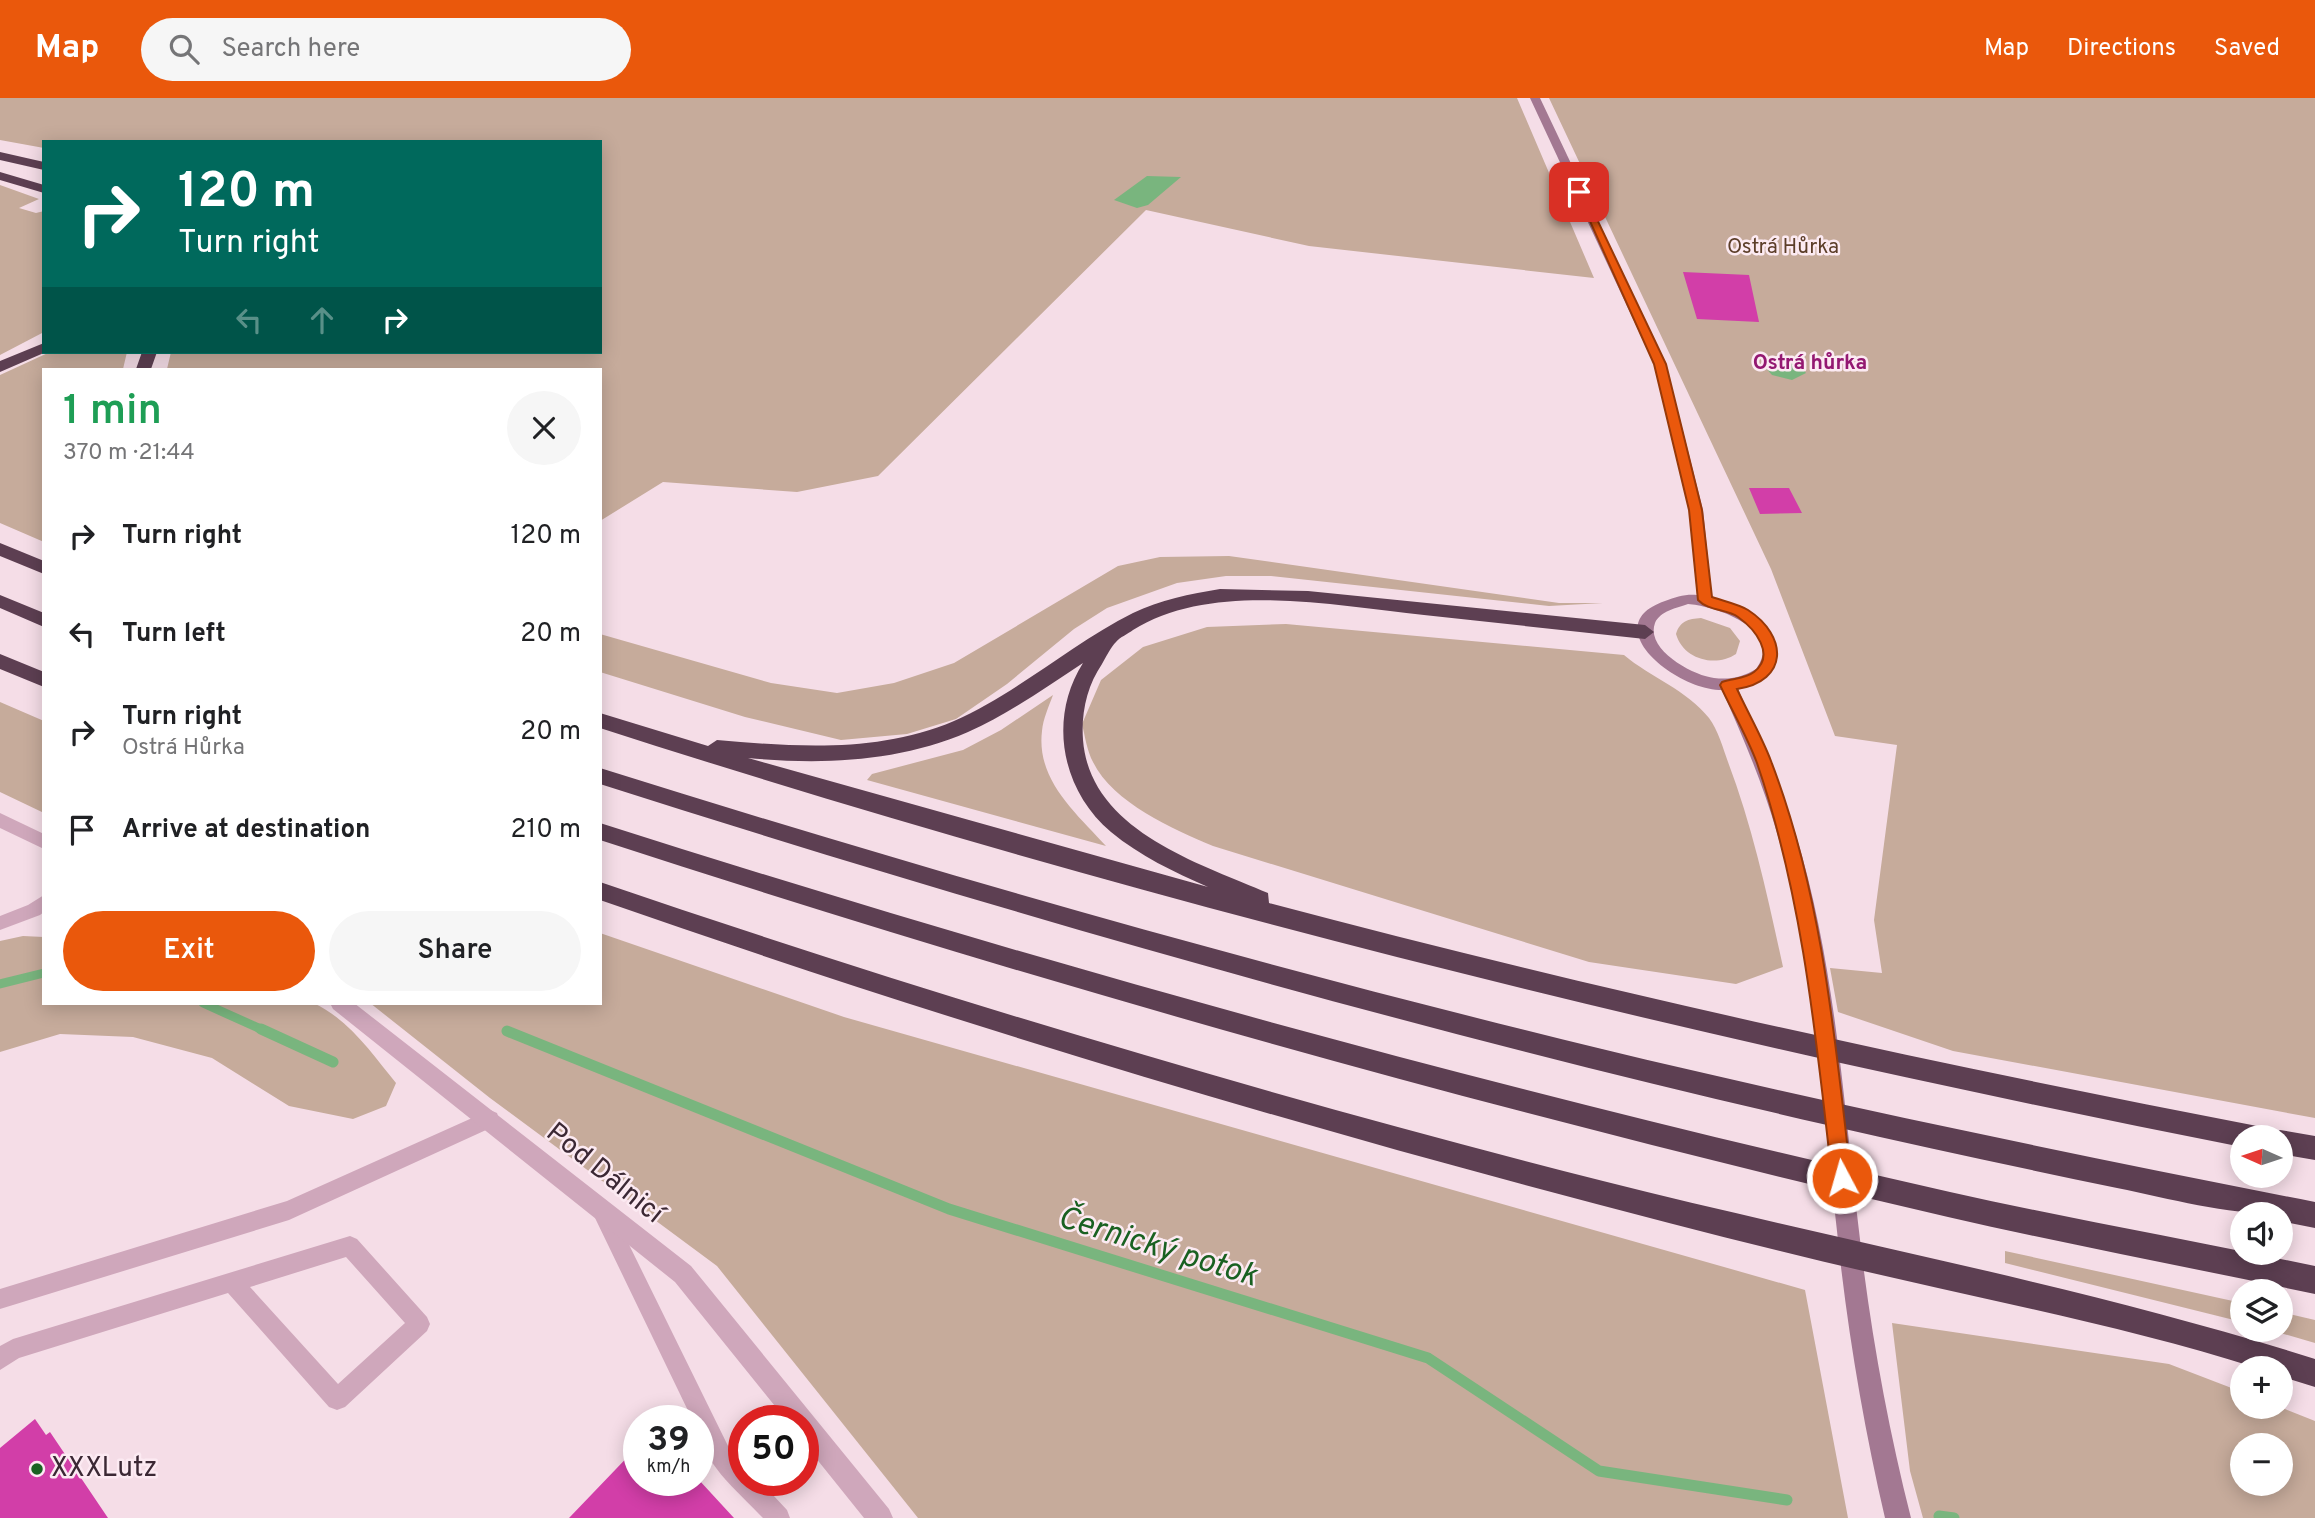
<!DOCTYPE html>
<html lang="en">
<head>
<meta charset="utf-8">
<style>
  :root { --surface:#fff; --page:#f6f6f6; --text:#202124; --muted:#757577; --accent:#ea580c }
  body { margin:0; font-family:Overpass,sans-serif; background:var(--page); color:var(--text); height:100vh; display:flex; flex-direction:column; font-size:26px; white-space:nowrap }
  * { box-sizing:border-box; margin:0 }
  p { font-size:23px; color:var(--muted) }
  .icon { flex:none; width:38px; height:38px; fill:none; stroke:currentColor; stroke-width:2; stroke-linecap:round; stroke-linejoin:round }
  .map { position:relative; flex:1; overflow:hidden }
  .sheet { position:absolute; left:42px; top:270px; width:560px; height:637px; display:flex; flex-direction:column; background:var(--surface); border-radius:0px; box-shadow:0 4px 18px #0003 }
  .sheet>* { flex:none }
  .banner { position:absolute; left:42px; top:42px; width:560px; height:214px; border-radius:0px; box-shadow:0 4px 18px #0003; background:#00695c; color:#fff; overflow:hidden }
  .needle { width:46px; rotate:273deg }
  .buttons { position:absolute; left:2230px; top:1027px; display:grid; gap:14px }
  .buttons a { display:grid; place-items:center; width:63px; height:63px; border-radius:50%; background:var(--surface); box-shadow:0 4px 18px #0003; font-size:35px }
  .speed { position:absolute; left:623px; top:1307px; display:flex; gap:14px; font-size:35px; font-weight:700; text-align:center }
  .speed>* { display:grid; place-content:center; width:91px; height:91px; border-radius:50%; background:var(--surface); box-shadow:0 4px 18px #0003; line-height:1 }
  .speed small { font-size:18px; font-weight:400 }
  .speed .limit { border:10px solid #d22; background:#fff; color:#111 }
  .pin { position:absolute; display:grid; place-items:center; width:60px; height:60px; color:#fff; margin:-30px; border-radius:14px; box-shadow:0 4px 10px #0006 }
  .me { position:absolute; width:77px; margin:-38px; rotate:354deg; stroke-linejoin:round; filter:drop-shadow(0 0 5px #0008) }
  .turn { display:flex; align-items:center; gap:24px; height:147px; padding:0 21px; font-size:32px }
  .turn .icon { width:91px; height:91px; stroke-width:2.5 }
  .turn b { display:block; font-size:49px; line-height:60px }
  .lanes { display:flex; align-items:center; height:66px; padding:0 21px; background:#0003; justify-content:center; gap:35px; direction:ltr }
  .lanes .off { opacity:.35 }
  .round { display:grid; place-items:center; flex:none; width:74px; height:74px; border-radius:37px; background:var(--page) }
  .overview { display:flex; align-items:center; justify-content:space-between; height:119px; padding:0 21px }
  h1 { font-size:42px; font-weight:600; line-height:52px; color:#1e9e55 }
  .primary-button { display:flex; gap:14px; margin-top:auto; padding:14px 21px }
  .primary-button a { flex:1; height:80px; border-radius:42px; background:var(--accent); color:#fff; font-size:28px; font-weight:600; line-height:80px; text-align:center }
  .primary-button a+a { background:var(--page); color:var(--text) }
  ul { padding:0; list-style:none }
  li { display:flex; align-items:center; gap:21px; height:98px; padding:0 21px }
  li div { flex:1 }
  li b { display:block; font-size:26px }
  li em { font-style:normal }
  header { display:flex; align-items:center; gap:42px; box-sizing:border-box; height:98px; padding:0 35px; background:var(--accent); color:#fff }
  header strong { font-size:33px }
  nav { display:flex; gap:38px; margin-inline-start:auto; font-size:24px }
  .search { width:490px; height:63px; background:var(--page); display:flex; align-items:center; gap:18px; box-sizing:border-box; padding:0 24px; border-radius:38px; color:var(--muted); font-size:26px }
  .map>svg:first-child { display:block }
  .green { fill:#c6ab9b; fill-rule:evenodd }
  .water { fill:#79b57e }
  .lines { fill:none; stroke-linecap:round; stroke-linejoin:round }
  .stream-far1 { stroke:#79b57e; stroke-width:9 }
  .stream { stroke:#79b57e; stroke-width:11 }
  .building { fill:#d23ea8 }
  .lane { fill:#cfa7bb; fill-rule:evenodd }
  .street { fill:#cfa7bb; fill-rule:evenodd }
  .secondary { fill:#a37892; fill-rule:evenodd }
  .highway { fill:#5d3f52; fill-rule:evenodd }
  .route { fill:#ea580c; stroke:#983908; stroke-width:2 }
  .poi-dot { fill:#196121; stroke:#fceaf2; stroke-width:2.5 }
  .labels { text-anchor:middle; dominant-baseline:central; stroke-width:5; stroke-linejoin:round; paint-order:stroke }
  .far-park-label { font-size:21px; fill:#5c3e29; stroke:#fceaf2 }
  .far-neighbourhood-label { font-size:21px; font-weight:bold; fill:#931871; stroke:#fceaf2 }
  .near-street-label { font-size:28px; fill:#3b2834; stroke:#fceaf2 }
  .near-poi-label { font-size:28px; fill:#3b2834; stroke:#fceaf2; text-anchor:start }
  .near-water-label { font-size:32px; font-style:italic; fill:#196121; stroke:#fceaf2 }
</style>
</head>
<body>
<header>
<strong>Map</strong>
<div class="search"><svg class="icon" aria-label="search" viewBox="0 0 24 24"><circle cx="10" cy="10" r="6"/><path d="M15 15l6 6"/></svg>Search here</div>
<nav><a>Map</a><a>Directions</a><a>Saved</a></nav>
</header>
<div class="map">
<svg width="2315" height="1420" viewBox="0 0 2315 1420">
  <rect width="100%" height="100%" fill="#f5dde7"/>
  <path class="green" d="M0,0H1517L1594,180L1309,148L1146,112L878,378L797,394L663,384L600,423V271H167L171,254H600V44H44V50L0,42Z
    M1549,0H2315V1020L1953,953L1838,914L1830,870L1882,875L1874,822L1897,647L1835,638L1771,471Z
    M0,87L39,101L19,110L36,115L44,113V234L0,257Z
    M50,254H127L123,271H44V444L0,425V277Z
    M1229,458L1559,505H1603L1549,508L1271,478H1226L1177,485L1107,510L1074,531L1007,586L956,621L907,636L841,642L745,619L600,574V536L771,585L837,595L894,585L954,565L1118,468L1160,459Z
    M1701,520L1730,530L1740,543L1736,556C1715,570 1683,561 1676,536C1680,523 1688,521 1701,520Z
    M1286,526L1624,557C1650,579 1687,592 1709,620C1718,632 1723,650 1728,664C1753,730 1768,800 1783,869L1736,886L1589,864L1213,748C1173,731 1113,705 1093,664C1087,653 1085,638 1082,626L1101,582L1143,549L1207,529Z
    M1053,597C1049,608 1043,621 1042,633C1036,682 1076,715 1106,748L867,682L872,676L963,652L1001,632Z
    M0,604L44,623V715L0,694Z
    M600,835L844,919L1805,1192L1848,1420H918L717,1168L490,1000L370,905H600Z
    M23,838L44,839V905H313C348,920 373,957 396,985L386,1008L353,1021L289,1008L212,960L133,939L60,936L0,954V843Z
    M2005,1153L2242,1205V1224L2005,1165Z
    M2280,1214L2315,1222V1245L2270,1232H2280Z
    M1892,1225L2169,1266L2242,1294V1309H2280L2315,1323V1420H1923L1910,1373ZM2242,1348H2280V1386H2242Z"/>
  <path class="water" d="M1147,78L1181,79L1148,107L1137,110L1114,102Z
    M1772,260L1798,264L1806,275L1792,282L1772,277L1764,268L1765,264Z"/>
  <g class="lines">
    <path class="stream-far1" d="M0,886L44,875
      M203,905L265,933"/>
    <path class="stream" d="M261,931L333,964
      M507,933L949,1111L1428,1260L1599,1373L1787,1402
      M1939,1418L1954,1420"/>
  </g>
  <path class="building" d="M1683,174L1749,177L1759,224L1697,221Z
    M1749,390H1789L1802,415L1760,416Z
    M35,1321L46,1337L50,1334L108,1420H0V1350Z
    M639,1347V1382H699L734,1420H569Z"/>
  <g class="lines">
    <path class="lane" d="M44,797V814L40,817L0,832V818L28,807Z
      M490,1012L497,1015L499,1021L497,1027L289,1122L0,1211V1191L287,1103Z
      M603,1105L610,1108L730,1352L744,1367V1382H759L787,1412L790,1420H763C738,1393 698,1363 698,1323H693L596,1122L593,1115L596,1108Z
      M350,1138L357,1141L427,1219L430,1226L427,1233L345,1309L337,1312L329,1309L228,1195L19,1260L0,1272V1248L13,1241ZM346,1159L405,1225L338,1286L250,1189Z"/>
    <path class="street" d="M0,715L44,736V751L0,730Z
      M330,905H354L691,1168L889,1411L893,1420H864L803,1344V1323H787L675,1184L333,911Z"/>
    <path class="secondary" d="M1530,0H1540L1666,266L1703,412L1712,499C1765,511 1815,569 1738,591C1759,638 1779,685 1795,734C1835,863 1843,1000 1859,1133C1870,1230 1887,1325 1911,1420H1885C1863,1325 1847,1230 1837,1133C1822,1000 1815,864 1777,735C1763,686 1743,639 1722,592C1675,592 1595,527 1665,503C1676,499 1685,496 1697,497L1689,412L1654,266ZM1688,506C1715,508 1785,531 1756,571C1743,579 1730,582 1714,580C1694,578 1645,552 1655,525C1660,513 1677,510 1688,506Z"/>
    <path class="highway" d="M0,54L44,64V72L0,62Z
      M0,74L44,87V95L0,82Z
      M44,245L46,254L0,274V263Z
      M142,254H157L151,271H136Z
      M0,445L44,463V476L0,458Z
      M1220,491L1308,493L1645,527L1654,534L1645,541C1571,533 1497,525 1424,517C1335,508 1213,482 1133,532C1128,536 1120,539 1116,544C1111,549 1106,559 1102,566C1087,588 1081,615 1083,642C1090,732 1198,765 1268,795L1269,805C1596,892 1926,964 2257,1028L2266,1032L2269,1039L2280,1032L2315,1038V1062L2280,1056V1040H2242V1049C1688,940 1137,803 600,630V615L708,648L717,642C797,649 879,655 954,623C1018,595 1071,546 1133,515C1160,502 1190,496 1220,491ZM1083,565C1048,620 1061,692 1111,734C1140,758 1174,774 1208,789L748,660C823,667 898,664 968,634C1009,616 1046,589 1083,565Z
      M0,497L44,515V529L0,510Z
      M0,556L44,574V589L0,571Z
      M600,670C931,774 1265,869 1602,951C1838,1008 2076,1057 2315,1104V1130L2280,1123V1116C2225,1116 2171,1101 2117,1090C2020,1070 1924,1049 1827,1027C1413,932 1005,815 600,686Z
      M600,725C1045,867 1494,991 1950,1094C2071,1121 2195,1143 2315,1168V1196C2193,1170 2070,1147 1948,1119C1493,1013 1044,887 600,742Z
      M600,784C931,897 1265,997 1603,1083C1840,1143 2082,1187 2315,1261V1289L2280,1278V1270H2257C2153,1237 2045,1214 1938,1190C1848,1170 1758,1148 1669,1125C1308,1032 952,925 600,802Z"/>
  </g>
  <path class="route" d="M1576,92L1584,94L1666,266L1702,412L1712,499C1723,503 1738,506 1748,512C1788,538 1789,583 1737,591C1748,615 1762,639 1771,663C1822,796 1835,939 1851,1080L1848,1086L1842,1089L1835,1086L1832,1080C1816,939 1803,800 1757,665C1747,638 1732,613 1720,587L1722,584C1733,580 1745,581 1754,574C1776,557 1755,531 1738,519C1727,511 1708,513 1698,502L1689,412L1654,266Z"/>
  <circle class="poi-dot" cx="37" cy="1371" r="7"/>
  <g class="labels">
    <g class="far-park-label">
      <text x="1783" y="149">Ostrá Hůrka</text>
    </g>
    <g class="far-neighbourhood-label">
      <text x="1810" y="265">Ostrá hůrka</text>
    </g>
    <g class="near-street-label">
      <text transform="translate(604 1076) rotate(39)">Pod Dálnicí</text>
    </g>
    <g class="near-poi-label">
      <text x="51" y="1371">XXXLutz</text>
    </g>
    <g class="near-water-label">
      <text transform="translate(1157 1150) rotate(17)">Černický potok</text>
    </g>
  </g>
</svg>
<div class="buttons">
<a><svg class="needle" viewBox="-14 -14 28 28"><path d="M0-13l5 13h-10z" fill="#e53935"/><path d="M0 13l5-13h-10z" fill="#757577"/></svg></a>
<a><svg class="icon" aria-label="sound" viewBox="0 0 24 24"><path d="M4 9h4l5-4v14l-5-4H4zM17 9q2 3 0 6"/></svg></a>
<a><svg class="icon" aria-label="layers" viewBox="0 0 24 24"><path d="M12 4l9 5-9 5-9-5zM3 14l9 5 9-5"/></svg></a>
<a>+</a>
<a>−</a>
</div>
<div class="speed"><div>39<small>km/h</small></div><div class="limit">50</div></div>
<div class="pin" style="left:1579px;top:94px;background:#d93025"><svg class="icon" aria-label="arrive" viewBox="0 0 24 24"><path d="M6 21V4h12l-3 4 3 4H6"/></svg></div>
<svg class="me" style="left:1842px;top:1080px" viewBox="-20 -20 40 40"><circle r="17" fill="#ea580c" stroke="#fff" stroke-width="3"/><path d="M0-11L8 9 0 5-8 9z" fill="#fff"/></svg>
<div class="banner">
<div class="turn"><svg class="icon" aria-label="right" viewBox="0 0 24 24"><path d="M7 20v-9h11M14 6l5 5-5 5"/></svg><div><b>120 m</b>Turn right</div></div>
<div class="lanes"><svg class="icon off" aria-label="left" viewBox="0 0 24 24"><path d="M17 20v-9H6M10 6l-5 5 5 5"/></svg><svg class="icon off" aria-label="ahead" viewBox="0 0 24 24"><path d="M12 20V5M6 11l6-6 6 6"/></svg><svg class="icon" aria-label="right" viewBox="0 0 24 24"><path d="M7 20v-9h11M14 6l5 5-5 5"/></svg></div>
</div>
<section class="sheet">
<div class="overview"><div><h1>1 min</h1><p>370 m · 21:44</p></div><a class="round"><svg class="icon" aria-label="close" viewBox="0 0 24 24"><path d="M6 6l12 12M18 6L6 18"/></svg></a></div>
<ul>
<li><svg class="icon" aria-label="right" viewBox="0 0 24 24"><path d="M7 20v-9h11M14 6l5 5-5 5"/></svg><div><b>Turn right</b></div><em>120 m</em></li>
<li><svg class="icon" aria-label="left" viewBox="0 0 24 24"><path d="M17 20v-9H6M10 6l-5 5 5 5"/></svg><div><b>Turn left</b></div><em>20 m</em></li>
<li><svg class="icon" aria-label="right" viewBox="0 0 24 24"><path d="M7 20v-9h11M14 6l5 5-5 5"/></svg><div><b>Turn right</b><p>Ostrá Hůrka</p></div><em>20 m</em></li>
<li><svg class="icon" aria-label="arrive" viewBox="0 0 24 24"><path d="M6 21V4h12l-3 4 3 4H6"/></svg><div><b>Arrive at destination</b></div><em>210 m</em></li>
</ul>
<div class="primary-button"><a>Exit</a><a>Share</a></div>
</section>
</div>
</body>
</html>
